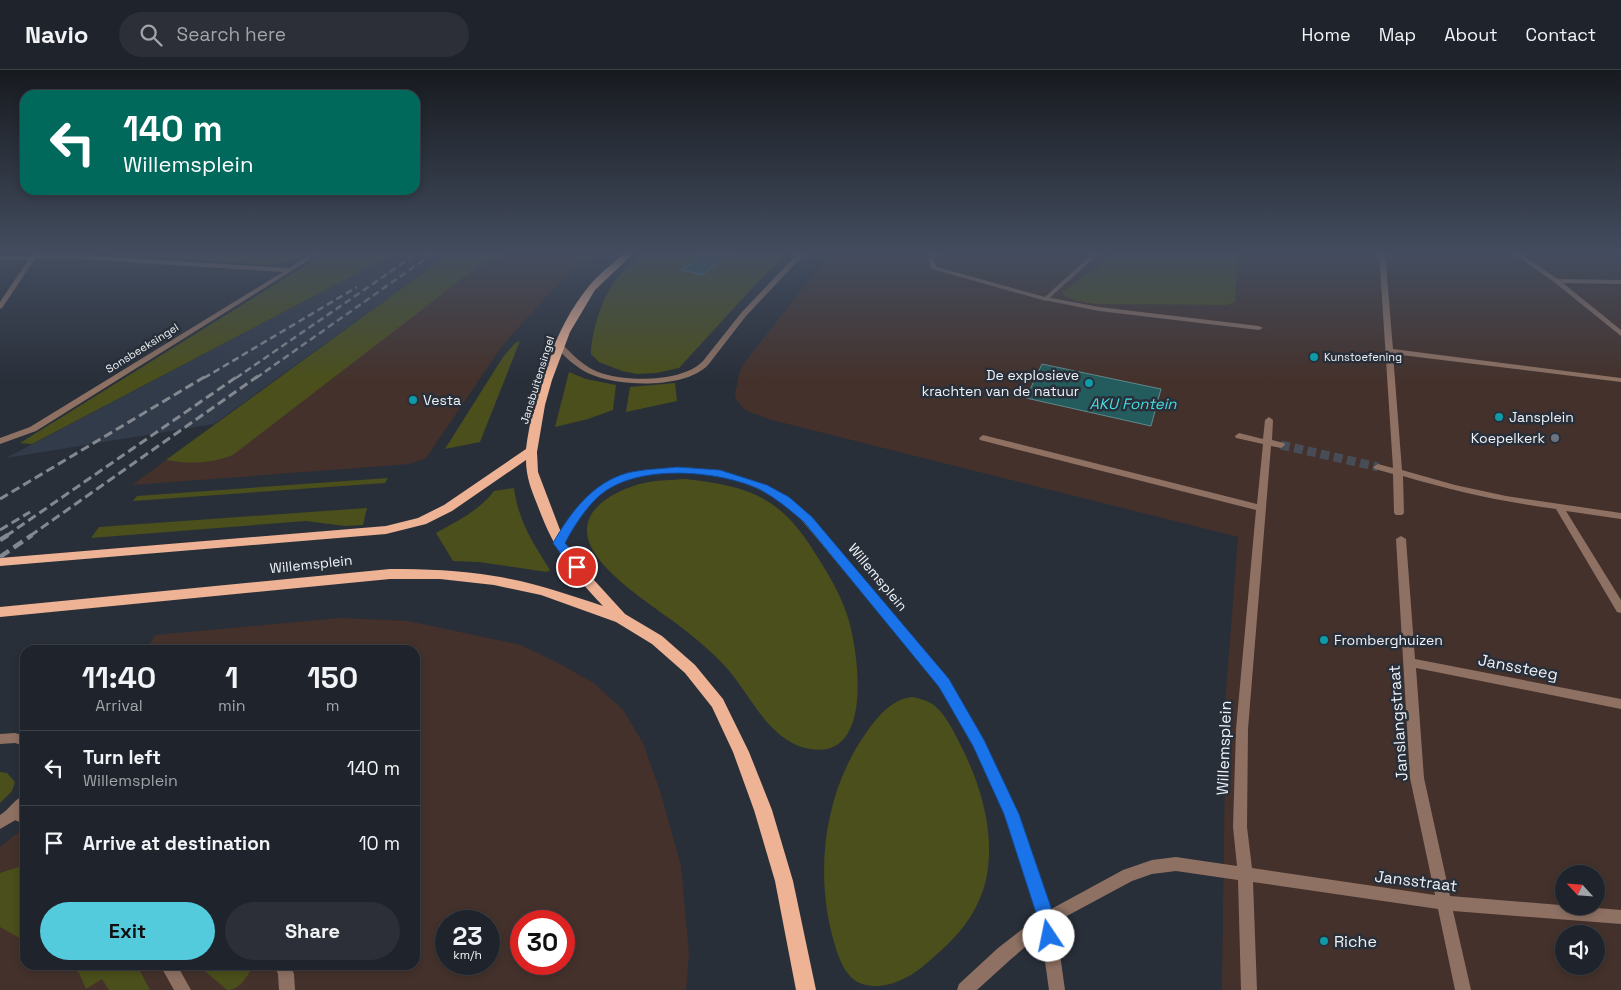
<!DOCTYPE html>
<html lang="en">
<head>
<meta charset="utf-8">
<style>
  :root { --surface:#1f232b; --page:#2c2f37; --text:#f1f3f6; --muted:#a1a4a9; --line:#3c4047; --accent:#54cadd }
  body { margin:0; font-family:"Space Grotesk",sans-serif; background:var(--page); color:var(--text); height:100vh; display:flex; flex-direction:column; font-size:19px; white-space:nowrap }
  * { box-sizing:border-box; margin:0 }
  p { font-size:16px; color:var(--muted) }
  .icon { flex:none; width:28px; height:28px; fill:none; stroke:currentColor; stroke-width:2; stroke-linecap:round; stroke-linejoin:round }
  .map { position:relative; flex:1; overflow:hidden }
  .details { position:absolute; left:20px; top:575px; width:400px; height:325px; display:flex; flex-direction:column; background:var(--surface); border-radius:15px; box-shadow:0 2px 8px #0003,0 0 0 1px var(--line) }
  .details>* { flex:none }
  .banner { position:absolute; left:20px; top:20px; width:400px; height:105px; border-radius:15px; box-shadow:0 2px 8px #0003,0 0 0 1px var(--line); background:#00695c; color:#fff; overflow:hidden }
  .needle { width:32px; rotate:296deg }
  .tools { position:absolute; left:1555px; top:795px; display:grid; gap:10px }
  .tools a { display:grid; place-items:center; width:50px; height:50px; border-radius:50%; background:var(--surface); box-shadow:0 2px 8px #0003,0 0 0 1px var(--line); font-size:25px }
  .speed { position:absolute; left:435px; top:840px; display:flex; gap:10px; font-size:25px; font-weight:700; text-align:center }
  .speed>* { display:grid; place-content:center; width:65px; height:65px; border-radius:50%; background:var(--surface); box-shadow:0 2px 8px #0003,0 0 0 1px var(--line); line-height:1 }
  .speed small { font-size:12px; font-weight:400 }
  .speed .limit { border:8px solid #d22; background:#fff; color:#111 }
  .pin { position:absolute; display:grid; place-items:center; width:42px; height:42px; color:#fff; margin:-21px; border:2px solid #fff; border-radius:50%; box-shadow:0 1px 5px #0007 }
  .me { position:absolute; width:55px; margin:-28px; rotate:349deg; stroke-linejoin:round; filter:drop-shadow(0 0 4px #0008) }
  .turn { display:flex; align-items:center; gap:18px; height:105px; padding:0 20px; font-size:22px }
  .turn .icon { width:65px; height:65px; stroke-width:2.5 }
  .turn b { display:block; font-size:35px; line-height:42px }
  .eta { display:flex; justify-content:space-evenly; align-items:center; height:85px; text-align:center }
  .eta b { font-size:30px; font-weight:600; line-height:35px }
  .cta { display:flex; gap:10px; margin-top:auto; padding:10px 20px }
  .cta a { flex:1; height:58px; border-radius:30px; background:var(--accent); color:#111; font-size:20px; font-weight:600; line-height:58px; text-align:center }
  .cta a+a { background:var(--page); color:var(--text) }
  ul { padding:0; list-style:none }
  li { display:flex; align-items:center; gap:15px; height:75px; padding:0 20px; border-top:1px solid var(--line) }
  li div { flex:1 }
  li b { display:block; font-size:19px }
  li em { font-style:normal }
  header { display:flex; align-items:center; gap:30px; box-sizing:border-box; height:70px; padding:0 25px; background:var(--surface); border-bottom:1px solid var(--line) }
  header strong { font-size:24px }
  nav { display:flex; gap:28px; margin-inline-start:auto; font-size:18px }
  .search { width:350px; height:45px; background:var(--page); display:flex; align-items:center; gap:12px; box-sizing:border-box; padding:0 18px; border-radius:28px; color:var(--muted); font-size:19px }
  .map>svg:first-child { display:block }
  .commercial { fill:#44312b; fill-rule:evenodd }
  .built { fill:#323b4a }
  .green { fill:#4a4f1b }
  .water { fill:#245b5c; stroke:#61888b }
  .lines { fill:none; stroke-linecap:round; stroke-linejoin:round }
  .pedestrian-tunnel { stroke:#474c56; stroke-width:9; stroke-dasharray:9 4.5; stroke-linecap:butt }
  .pedestrian { fill:#8e7163; fill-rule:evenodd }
  .minor { fill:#8e7163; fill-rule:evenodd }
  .primary { fill:#eeb395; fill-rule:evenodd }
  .rail-far2 { stroke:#838890; stroke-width:2.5; stroke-dasharray:7 4; stroke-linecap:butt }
  .rail-far1 { stroke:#838890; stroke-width:3; stroke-dasharray:9 4.5; stroke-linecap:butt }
  .rail { stroke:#838890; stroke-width:4.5; stroke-dasharray:11 5.5; stroke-linecap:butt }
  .route { fill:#1a73e8; stroke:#114b97 }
  .culture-dot { fill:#0f9aa8; stroke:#292f39; stroke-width:2 }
  .worship-dot { fill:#6b7280; stroke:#292f39; stroke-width:2 }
  .labels { text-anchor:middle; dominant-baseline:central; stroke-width:5; stroke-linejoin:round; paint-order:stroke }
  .far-street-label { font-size:11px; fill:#eef2f8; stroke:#292f39 }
  .far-poi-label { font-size:11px; fill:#eef2f8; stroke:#292f39; text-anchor:start }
  .poi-label { font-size:14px; fill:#eef2f8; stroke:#292f39; text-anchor:start }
  .street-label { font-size:14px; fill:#eef2f8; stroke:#292f39 }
  .water-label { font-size:15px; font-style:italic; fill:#45dee2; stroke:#292f39 }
  .near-street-label { font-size:16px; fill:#eef2f8; stroke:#292f39 }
  .near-poi-label { font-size:16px; fill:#eef2f8; stroke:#292f39; text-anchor:start }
</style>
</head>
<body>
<header>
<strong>Navio</strong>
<div class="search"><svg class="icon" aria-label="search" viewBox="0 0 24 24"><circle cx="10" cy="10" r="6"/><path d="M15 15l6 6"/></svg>Search here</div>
<nav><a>Home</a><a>Map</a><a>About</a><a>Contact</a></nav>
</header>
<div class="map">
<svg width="1621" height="920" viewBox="0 0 1621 920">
  <rect width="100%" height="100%" fill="#292f39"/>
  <path class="commercial" d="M476,182H595L551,221L502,276L426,388L410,394L132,415L216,354Z
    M834,182H1621V920H1222L1226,621L1238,467L768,349L745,340L736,329L735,324L739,305L743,295L808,211ZM1564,804H1596V836H1564ZM1564,864H1596V896H1564Z
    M340,548L408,551L521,575L560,594L595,614L623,640L643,673L661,724L681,796L689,884L686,920H0V777L25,757V895H415V580H146L155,565ZM446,851H489V894H446ZM521,851H564V894H521Z"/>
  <path class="built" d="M398,182H452L214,354L6,388Z"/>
  <path class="green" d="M75,182H309L291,191L271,195Z
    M327,182H398L32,374L20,373Z
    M452,182H503L497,187L488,189L233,385C210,394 190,394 166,390Z
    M645,182H789L755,215L679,298L656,303L637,304L622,301L599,292L591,284C591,263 602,229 614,212C622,201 634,191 645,182Z
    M1119,182H1238L1235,232L1226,235L1097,234L1076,231L1063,225V221Z
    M520,271L480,372L445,379L503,287L515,273Z
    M569,302L586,309L616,315L613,340L588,349L555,357Z
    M675,313L677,331L626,342L630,317Z
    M388,408L385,413L133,431L137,426Z
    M685,409C756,417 783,429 820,491C832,510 843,530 849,551C859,587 874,695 805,678C765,667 749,620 722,593C713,583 702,574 691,565C665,542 587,499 587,461C586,434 622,418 644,413C657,410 672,410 685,409Z
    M514,418C518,450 533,473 550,500L547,502L479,492L453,491L436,463C457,451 479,441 494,421Z
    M367,438L363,455L345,456L306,451L91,468L99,457Z
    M912,627C921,629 930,631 936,637C946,646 953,660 959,672C981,714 997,766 985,814C975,849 954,870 928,892C913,906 888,920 866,915C846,911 839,889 834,872C814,803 824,722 866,663C877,647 892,629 912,627Z
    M0,702L7,703L15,712L12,721L0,733Z
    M25,795V871L0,857V803Z
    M68,895H137L150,920H109L102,909L86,919L79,903Z
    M198,895H253C248,906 240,920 227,920Z"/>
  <path class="water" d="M707,182H733L702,205L682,200Z
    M1042,294L1161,319L1151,356L1026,328Z"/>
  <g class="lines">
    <path class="pedestrian-tunnel" d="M1281,375L1378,397"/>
    <path class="pedestrian" d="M1379,182H1385L1393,279L1621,308V312L1393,284L1402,400L1455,415L1506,426L1621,443V449L1566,441L1621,530V543L1617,542L1556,439C1503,432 1453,421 1403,406L1404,443L1402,445H1396L1394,443L1393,404L1375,399L1373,397L1378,394L1393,398Z
      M1511,182H1518L1558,209L1621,210V214L1563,213L1621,260V266L1554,212Z
      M1046,227L1099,237L1259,256L1263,258L1259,260L1099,241L1044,230V228Z
      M1269,347L1273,350L1272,370L1284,373L1285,375L1281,378L1271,376L1248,659L1247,757L1252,798L1435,825L1410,708L1396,469L1401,466L1406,469L1415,589L1621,629V639L1416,598L1424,708L1450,826L1621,840V854L1453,841L1471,920H1455L1438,839L1253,812L1257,920H1241L1238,810L1176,801L1152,804L1132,811L1052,854L1010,890L977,920H957L959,914L998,878L1042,844L1123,800L1152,790L1176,787L1237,796L1233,757L1236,659L1256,440L980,370L979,368L983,365L1257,434L1263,374L1236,368L1235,366L1239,363L1263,369L1265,350Z
      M14,738L25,742V754L9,748L7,744L9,740Z
      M160,895H177L191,920H174Z
      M274,895H290L294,904L295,920H279L278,904Z"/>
    <path class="minor" d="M33,182H39L37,186L77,185L289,198L314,182H322L36,361L0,374V368L30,357L283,202L77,189H35L2,238L0,239V232L28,190H0V186H31Z
      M799,182H806L746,246L708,295C685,319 619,317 590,304C576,298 564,286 554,275L558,273H561C572,284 583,296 598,302C624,312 682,313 703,291L741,243Z
      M932,182H938L934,191L937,197L1045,227L1094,182H1101L1046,231L932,199L928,191Z
      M678,397C732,400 771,411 811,448L948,610L984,670L1018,744L1055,849L1065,920H1049L1039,849L1004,744L974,676L940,616L799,447C788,437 776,428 762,421C715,396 642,392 598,426C582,439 573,458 563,475H555L554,473C587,415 612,401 678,397Z
      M15,663L25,666V676L15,673L0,674V664Z
      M25,725V741L19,748L0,759V745C9,740 15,728 25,725Z"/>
    <path class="primary" d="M626,182H635L595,220L570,262L552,310L545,335L537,382L538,402L565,473L583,498L625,544L662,566L695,595L723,629L749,682L772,740L793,811L816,920H796L775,811L754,740L733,682L712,637L685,603L652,574L616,552L541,525L494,515L440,509H390L0,547V537L390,499C425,499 460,500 494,506C532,512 567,524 603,536C570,501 554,480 537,434C531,419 526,406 526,390L452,441L426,454L386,464L0,496V488L386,456L418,448L444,435L526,379C533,326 554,258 589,216C600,203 613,193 626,182Z"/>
    <path class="rail-far2" d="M204,308L357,217
      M236,308L419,182
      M256,308L435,182"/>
    <path class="rail-far1" d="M0,429L206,306
      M0,460L30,442
      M6,466L238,306
      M30,466L258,306"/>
    <path class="rail" d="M0,470L8,465
      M0,487L32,465"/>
  </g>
  <linearGradient id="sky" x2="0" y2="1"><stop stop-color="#171a1f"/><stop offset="0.59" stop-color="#434d5f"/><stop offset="1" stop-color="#434d5f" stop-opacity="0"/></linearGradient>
  <rect width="1621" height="311" fill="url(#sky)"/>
  <path class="route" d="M677,397L720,400L767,415L789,427L812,447L949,609L984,670L1019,744L1055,849L1058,866L1055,873L1049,875L1043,873L1038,849L1004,744L973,676L939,617L804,452C790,440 777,429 761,420C719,400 636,393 599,426C585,439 574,456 565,473L582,494L583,497L582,500H573L553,473C570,443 592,413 627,403C643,399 661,399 677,397Z"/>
  <g class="culture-dot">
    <circle cx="1314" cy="287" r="5"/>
    <circle cx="1089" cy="313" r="5"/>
    <circle cx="413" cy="330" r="5"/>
    <circle cx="1499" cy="347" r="5"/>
    <circle cx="1324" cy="570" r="5"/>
    <circle cx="1324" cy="871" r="5"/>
  </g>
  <circle class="worship-dot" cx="1555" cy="368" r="5"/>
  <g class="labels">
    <g class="far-street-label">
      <text transform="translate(142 278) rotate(-32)">Sonsbeeksingel</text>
      <text transform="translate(537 310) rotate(-73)">Jansbuitensingel</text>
    </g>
    <g class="far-poi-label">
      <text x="1324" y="287">Kunstoefening</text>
    </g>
    <g class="poi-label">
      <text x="1079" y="305" text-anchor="end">De explosieve<tspan x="1079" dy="16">krachten van de natuur</tspan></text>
      <text x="423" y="330">Vesta</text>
      <text x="1509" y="347">Jansplein</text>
      <text x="1545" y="368" text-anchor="end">Koepelkerk</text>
      <text x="1334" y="570">Fromberghuizen</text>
    </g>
    <g class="street-label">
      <text transform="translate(311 494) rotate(-6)">Willemsplein</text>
      <text transform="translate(878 507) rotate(50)">Willemsplein</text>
    </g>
    <g class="water-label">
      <text x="1133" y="333">AKU Fontein</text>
    </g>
    <g class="near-street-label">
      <text transform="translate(1518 597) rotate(11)">Janssteeg</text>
      <text transform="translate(1398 653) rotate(-94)">Janslangstraat</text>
      <text transform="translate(1224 678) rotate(-88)">Willemsplein</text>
      <text transform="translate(1416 811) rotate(7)">Jansstraat</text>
    </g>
    <g class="near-poi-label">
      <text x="1334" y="871">Riche</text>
    </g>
  </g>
</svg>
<div class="tools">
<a><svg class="needle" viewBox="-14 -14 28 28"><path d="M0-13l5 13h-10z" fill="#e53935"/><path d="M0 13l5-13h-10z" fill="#a1a4a9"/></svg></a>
<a><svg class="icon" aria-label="sound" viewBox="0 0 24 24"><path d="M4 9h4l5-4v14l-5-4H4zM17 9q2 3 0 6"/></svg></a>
</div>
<div class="speed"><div>23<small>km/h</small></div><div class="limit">30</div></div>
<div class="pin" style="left:577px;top:497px;background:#d93025"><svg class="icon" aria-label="arrive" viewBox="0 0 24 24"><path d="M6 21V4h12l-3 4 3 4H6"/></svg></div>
<svg class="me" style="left:1049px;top:866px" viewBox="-20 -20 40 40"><circle r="19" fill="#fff"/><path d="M0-13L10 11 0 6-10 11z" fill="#1a73e8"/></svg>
<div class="banner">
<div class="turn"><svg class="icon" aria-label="left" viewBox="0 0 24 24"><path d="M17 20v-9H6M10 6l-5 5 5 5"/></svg><div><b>140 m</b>Willemsplein</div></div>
</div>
<section class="details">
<div class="eta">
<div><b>11:40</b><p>Arrival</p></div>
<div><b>1</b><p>min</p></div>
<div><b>150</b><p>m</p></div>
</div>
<ul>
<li><svg class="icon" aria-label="left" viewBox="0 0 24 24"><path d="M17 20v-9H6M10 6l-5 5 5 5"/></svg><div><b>Turn left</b><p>Willemsplein</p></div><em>140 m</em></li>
<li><svg class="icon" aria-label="arrive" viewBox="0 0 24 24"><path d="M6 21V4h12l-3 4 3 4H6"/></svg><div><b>Arrive at destination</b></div><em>10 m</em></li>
</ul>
<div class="cta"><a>Exit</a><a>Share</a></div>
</section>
</div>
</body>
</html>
